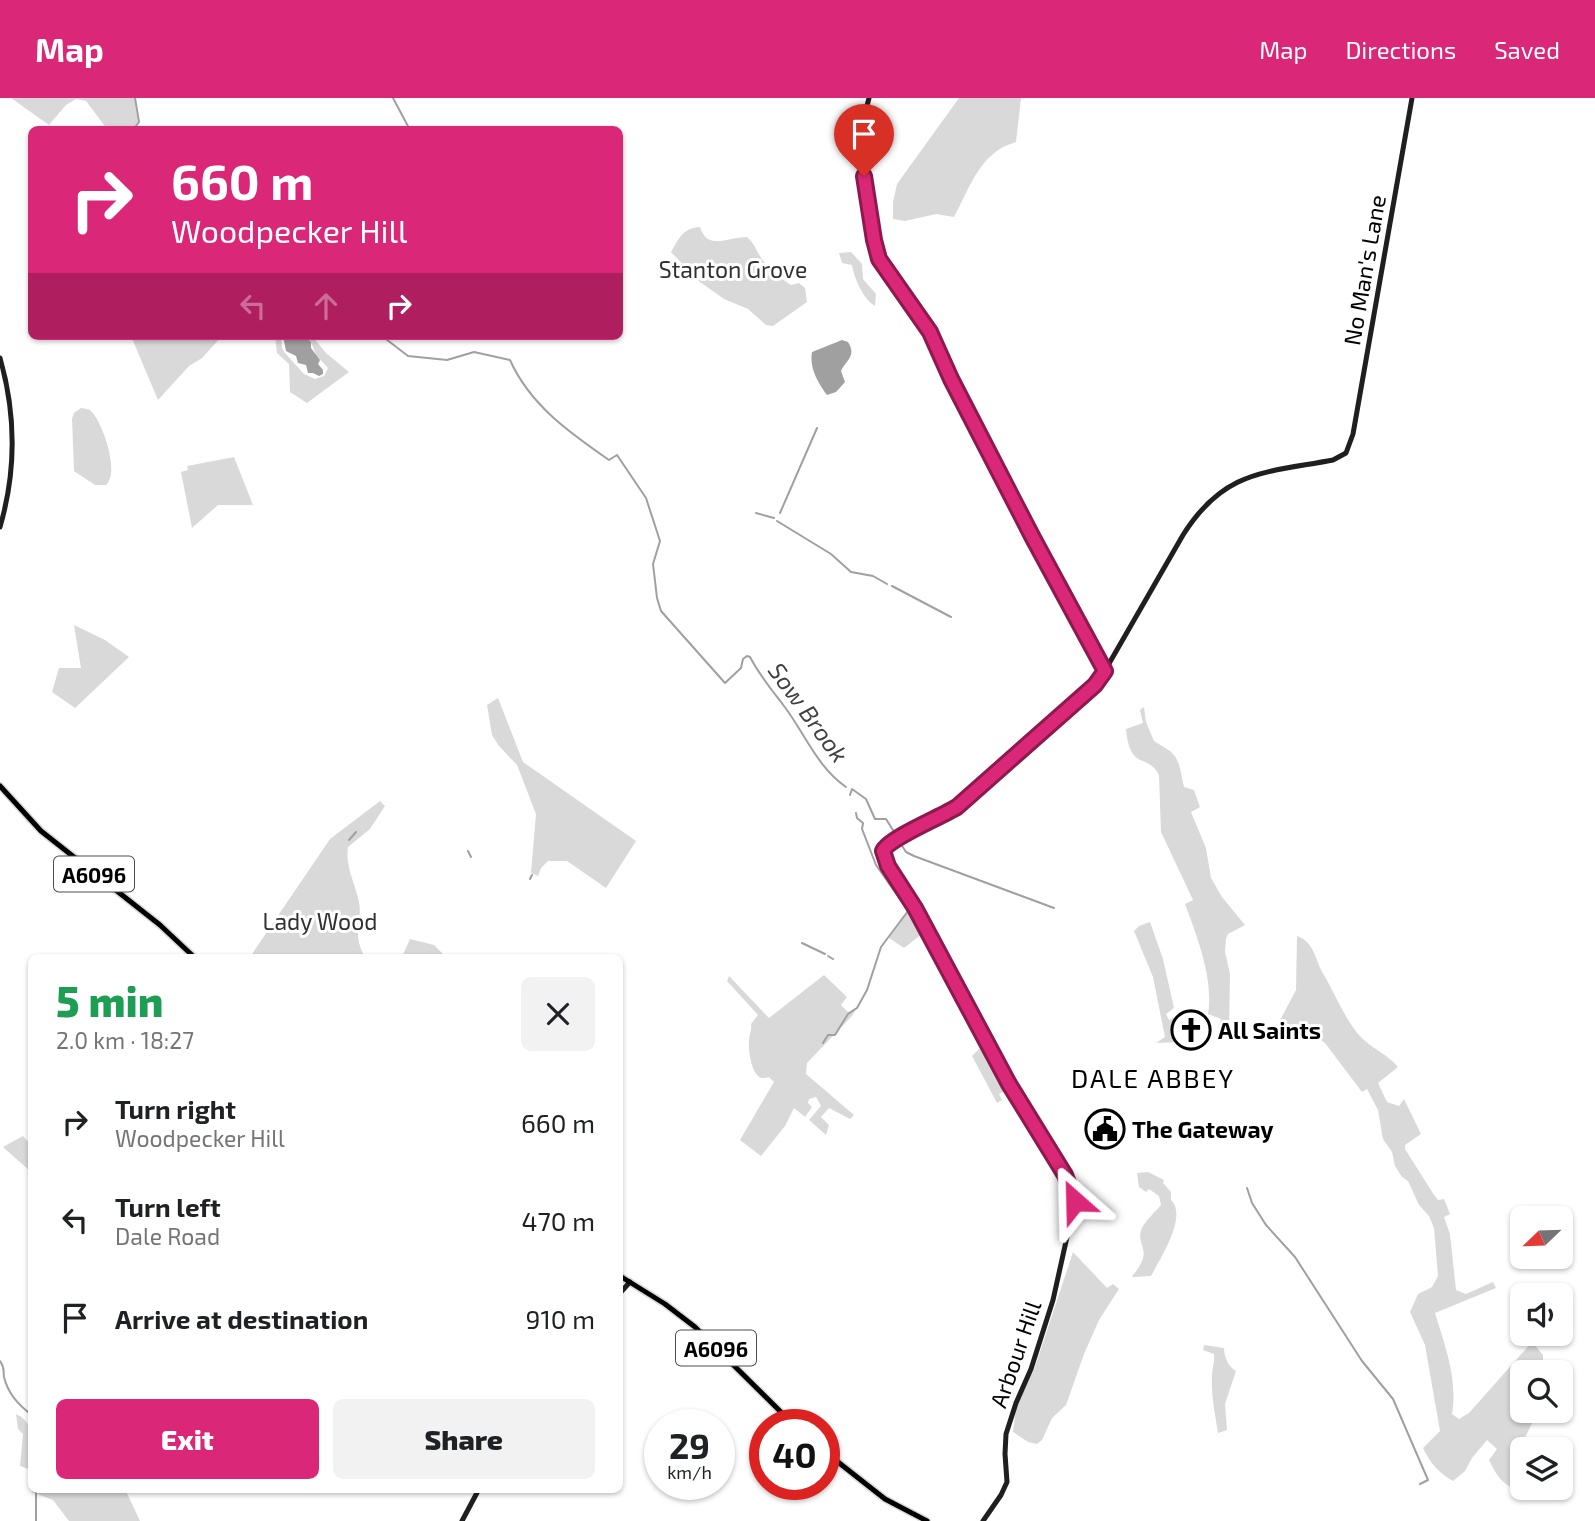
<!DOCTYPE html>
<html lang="en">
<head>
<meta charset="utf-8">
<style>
  :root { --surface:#fff; --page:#f2f2f2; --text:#202124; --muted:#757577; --accent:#db2777 }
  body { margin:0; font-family:"Exo 2",sans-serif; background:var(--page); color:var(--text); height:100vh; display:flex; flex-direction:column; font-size:26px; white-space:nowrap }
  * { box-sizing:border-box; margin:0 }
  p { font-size:23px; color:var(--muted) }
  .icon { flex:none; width:38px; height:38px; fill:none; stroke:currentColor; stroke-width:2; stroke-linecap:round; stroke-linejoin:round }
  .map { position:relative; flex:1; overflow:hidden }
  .side { position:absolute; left:28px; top:856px; width:595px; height:539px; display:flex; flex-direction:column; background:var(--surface); border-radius:10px; box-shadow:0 2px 5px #0004 }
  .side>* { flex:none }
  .hud { position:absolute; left:28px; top:28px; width:595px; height:214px; border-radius:10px; box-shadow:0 2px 5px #0004; background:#db2777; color:#fff; overflow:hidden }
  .needle { width:46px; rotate:247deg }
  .buttons { position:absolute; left:1510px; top:1108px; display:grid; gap:14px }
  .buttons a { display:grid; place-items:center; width:63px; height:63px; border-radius:10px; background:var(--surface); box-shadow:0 2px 5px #0004; font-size:35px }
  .speed { position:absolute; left:644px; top:1311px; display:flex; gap:14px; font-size:35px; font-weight:700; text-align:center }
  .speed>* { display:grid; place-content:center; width:91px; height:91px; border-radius:50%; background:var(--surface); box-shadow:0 2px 5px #0004; line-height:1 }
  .speed small { font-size:18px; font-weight:400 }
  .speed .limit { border:10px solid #d22; background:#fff; color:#111 }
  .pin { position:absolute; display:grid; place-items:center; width:60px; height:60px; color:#fff; margin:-72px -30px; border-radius:50% 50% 50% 0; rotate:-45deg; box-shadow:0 0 7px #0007 }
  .pin .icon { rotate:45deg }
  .me { position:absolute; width:77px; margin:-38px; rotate:335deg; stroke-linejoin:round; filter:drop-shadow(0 0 5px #0008) }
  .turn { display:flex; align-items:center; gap:24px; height:147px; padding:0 28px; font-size:32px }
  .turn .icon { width:91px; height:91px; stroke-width:2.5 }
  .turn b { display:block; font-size:49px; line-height:60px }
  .lanes { display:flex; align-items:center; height:66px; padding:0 28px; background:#0003; justify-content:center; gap:35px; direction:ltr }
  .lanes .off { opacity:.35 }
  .round { display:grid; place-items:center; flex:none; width:74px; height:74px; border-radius:10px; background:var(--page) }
  .overview { display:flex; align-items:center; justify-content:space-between; height:119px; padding:0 28px }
  h1 { font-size:42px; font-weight:800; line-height:52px; color:#1e9e55 }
  .cta { display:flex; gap:14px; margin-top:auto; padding:14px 28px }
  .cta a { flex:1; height:80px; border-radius:10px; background:var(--accent); color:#fff; font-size:28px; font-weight:800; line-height:80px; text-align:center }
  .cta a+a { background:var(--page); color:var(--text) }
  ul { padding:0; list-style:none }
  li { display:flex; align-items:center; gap:21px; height:98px; padding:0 28px }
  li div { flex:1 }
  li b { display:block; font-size:26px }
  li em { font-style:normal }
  header { display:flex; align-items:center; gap:42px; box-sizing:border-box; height:98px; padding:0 35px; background:var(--accent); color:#fff }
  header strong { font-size:33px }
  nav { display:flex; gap:38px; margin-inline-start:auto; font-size:24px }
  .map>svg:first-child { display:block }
  .green { fill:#d9d9d9 }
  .water { fill:#a0a0a0 }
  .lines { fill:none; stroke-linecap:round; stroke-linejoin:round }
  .stream { stroke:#a0a0a0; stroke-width:2 }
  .primary-casing { stroke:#dbdbdb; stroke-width:8 }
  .secondary { stroke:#1f1f1f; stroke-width:5 }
  .primary { stroke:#000; stroke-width:5 }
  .route-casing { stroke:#8e194d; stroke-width:18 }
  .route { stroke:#db2777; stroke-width:12 }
  .labels { text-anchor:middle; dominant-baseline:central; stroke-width:6; stroke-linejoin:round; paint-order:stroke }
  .shield { fill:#fff; stroke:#4c4c4c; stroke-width:2 }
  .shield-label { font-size:21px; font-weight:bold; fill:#000 }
  .park-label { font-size:23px; fill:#303030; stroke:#fff }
  .street-label { font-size:23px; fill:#000; stroke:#fff }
  .poi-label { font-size:23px; font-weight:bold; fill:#000; stroke:#fff; text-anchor:start }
  .water-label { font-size:24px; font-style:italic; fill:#414141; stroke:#fff }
  .quarter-label { font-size:26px; letter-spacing:2px; fill:#000; stroke:#fff }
</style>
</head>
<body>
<header>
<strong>Map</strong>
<nav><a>Map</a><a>Directions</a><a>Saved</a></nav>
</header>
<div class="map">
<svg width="1595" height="1423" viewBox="0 0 1595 1423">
  <rect width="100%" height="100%" fill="#fff"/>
  <path class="green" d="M11,0H134L138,24L133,31H107L86,3L76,1L66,7L49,27Z
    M959,0H1021L1016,44C980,54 970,89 954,119L936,116L905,123L893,121V104L897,86Z
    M700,129C707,153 728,139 747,139C754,145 755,150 760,158C766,169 780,180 791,187L799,185L805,190L807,204L773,228L766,227L748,211L724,201L700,184L671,154C679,140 683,130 700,129Z
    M851,154L862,166L863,181L876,196L875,208C863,201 854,180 852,167L842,165L839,155Z
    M131,238H222L202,260L189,268L158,302Z
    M275,238H281L282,250L285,255L304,276L315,281L324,278L328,270L316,257L311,244L304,238H312L326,255L349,274L307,305L290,294L289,266L277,255Z
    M81,310C86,311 88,310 92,314C103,326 120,375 106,387H95L74,373L72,321L74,315Z
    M234,359L253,407H218L192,430L181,374L188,372L187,368Z
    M74,527L105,542L129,559L75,610L52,594L59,570H81Z
    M498,600L523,664L636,743L606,790L567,763H548L541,770L538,778L531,775L536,716L517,667L499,648L492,637L487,607Z
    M1144,609L1146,624L1154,643L1170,653L1175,658L1179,666L1184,689L1194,692L1200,709L1191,714L1206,750L1211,780L1222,799L1245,827L1228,836L1226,841L1225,854L1230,876L1229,932L1218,929L1221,921L1208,916C1214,882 1197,838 1185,806L1193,802L1161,734L1159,677C1147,654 1130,674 1126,631L1143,625L1140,612Z
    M380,703L385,708L370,731L348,749C345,769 355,784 359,804C363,826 351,834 365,859H250L330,741Z
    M910,811L923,835L904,850L889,840Z
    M1150,824L1163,861L1174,910L1166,916L1169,922L1185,914L1196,932L1191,936L1193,939L1179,944L1156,945L1165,939L1153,879L1134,833L1139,828Z
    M1297,838C1315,844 1315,863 1324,877C1335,896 1348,928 1364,942C1375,952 1388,957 1398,969L1378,985L1387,1004L1399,1008L1404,1001L1421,1036L1405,1047V1051L1434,1097L1438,1102L1444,1101L1450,1116L1444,1119L1450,1136L1456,1192L1466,1196L1493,1184L1496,1190L1435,1215C1445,1248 1458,1281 1452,1316L1459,1321L1469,1315L1532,1244L1543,1257V1266L1549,1274H1522V1312L1538,1313L1521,1348L1522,1390H1531L1527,1394C1506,1391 1498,1381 1489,1362L1497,1351L1487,1342L1472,1360L1465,1373L1453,1383C1439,1375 1430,1365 1423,1350L1440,1333L1425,1247L1410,1214L1418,1196L1432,1189L1438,1178L1434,1130L1429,1118L1419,1107L1408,1083L1402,1079L1395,1068L1392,1054L1383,1041L1378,1012L1367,991L1362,994L1325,945L1314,937L1278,926L1296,892Z
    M410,841L434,847L446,859H402Z
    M824,877L847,899L841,907L848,914L857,909L852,918L807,965L806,976L854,1017L850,1021L829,1010L821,1019L829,1027L826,1037L809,1022L821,1008L816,999L809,1001L808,1005L812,1009L805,1019L794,1010L785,1028L761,1058L740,1042L774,984L769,979C765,980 761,981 758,978C751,972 748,951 749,943C749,935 752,933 751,926L758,917L727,883L729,878L769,920Z
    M984,946L1009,991L999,996L1002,1002L997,1005L972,958Z
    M23,1038L31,1047V1074L3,1049Z
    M1148,1074L1164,1082L1163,1085L1171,1094V1102C1188,1118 1160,1161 1151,1178L1133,1179L1132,1178C1156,1151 1134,1148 1142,1130C1146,1122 1155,1114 1161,1107L1159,1098L1149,1091L1146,1094L1139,1089L1137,1075Z
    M1073,1154L1107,1190L1113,1186L1119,1191L1099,1222L1084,1256L1066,1307L1052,1320L1042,1342L1037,1346L1028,1344L1013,1334L1016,1310L1035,1269Z
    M1204,1247L1224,1250C1224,1258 1228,1269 1236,1273L1225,1306L1227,1332L1218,1335C1215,1316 1211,1297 1212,1278C1212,1270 1215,1265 1214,1256L1203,1252Z
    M16,1316C37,1325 34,1353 31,1372L20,1368L23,1336L18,1331Z
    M32,1391H125L140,1423H69L53,1402L32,1394Z"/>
  <path class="water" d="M283,238H304L311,244V250L320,262L318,266L323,272V276L319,278L313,275H308L306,267L298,265L296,258L286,253Z
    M842,242L848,244C857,258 846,262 841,273L845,284L836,294L827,297C818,285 809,270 812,254Z"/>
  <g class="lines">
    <path class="stream" d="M393,0L410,32
      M133,32L139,24L135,0
      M382,238L408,258L447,262L474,254L510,262C530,307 570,335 609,362L617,357L646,400L660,443L653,466L657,500L661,513L725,585L741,570L743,561L747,558L750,559C760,578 771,591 784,608C804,634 817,669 846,689
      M756,415L774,420
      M780,415L817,330
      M777,423L831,456L851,474L873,478L887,486
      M892,488L951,519
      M850,697L852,691L866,701L875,721H886L896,737
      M856,715L857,720L863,725L862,731L876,767L904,807
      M349,742L356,734
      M899,743L906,754L914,758L1054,810
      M468,753L471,759
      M530,781L532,777
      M802,845L825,856
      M828,858L833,861
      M823,945L828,937H835L848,916L857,910L867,892L881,849L908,813
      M1247,1090L1252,1105L1266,1127L1295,1159L1362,1263L1393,1301L1428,1382L1420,1386
      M0,1263C5,1270 3,1272 4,1279C8,1296 18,1307 32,1317
      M36,1391V1423"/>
    <g class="primary-casing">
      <path id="primary" d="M0,688L41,733L160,827L194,859
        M620,1178L665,1206L695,1229L793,1326
        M824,1353L885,1401L927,1423"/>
    </g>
    <path class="secondary" d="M869,0L864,19L862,49L867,97L877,155L884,170L911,204L930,234L951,281L1033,440L1105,573
      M0,260C16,316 16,374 0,429
      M620,1195L630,1184
      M462,1423L479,1391
      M983,1423L1001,1397L1007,1384L1005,1356L1006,1336L1016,1305L1031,1271L1053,1202L1075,1103L1065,1077L1009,986L915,810L888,768L883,750L888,745L937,721L957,709L1099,583L1183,437C1224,372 1264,375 1333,362L1346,355L1353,336L1412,0"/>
    <use href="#primary" class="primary"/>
  </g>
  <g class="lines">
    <g class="route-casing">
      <path id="route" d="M864,78L874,142L879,161L930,234L951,281L1033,440L1105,573L1095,587L957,709C941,719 889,740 883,753L888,768L915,810L1009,986L1065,1077L1075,1103"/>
    </g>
    <use href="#route" class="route"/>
  </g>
  <defs>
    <g id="church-ring" transform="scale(2.0125)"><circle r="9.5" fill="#fff" stroke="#000" stroke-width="1.5"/><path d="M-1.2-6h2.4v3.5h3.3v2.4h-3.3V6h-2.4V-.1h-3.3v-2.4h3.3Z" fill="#000"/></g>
    <g id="civic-ring" transform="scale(2.0125)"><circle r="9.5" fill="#fff" stroke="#000" stroke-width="1.5"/><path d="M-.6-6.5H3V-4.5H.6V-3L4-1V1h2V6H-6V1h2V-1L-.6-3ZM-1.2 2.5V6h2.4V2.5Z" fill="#000"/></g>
  </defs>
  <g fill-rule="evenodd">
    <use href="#church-ring" x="1191" y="932"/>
    <use href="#civic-ring" x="1105" y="1031"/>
  </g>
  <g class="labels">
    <g class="shield">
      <rect x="54" y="758.5" width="80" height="35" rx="5"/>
      <rect x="676" y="1232.5" width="80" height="35" rx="5"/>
    </g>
    <g class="shield-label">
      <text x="94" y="776">A6096</text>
      <text x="716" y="1250">A6096</text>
    </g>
    <g class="park-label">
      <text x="733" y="171">Stanton Grove</text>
      <text x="320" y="823">Lady Wood</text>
    </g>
    <g class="street-label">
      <text transform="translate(1364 172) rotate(-80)">No Man's Lane</text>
      <text transform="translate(1015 1256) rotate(-71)">Arbour Hill</text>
    </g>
    <g class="poi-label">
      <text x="1218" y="932">All Saints</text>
      <text x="1132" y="1031">The Gateway</text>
    </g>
    <g class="water-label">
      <text transform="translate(809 614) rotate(54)">Sow Brook</text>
    </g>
    <g class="quarter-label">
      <text x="1153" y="979">DALE ABBEY</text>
    </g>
  </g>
</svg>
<div class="buttons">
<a><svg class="needle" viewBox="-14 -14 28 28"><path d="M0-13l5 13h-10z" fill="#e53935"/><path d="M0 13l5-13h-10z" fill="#757577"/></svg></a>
<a><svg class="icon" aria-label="sound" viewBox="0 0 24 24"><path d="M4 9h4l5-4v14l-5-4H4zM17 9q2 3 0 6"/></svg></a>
<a><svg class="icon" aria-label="search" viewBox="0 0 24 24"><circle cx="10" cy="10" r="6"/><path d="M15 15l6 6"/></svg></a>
<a><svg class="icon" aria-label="layers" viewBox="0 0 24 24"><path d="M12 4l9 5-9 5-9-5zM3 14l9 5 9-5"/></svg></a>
</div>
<div class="speed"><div>29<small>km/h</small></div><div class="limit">40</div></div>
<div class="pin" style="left:864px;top:78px;background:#d93025"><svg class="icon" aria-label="arrive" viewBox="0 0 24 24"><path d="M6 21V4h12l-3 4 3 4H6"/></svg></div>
<svg class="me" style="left:1075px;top:1103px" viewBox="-20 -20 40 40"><path d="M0-17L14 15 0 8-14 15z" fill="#db2777" stroke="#fff" stroke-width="4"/></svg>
<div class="hud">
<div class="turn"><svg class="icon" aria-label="right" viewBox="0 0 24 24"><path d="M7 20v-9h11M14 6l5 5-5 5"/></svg><div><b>660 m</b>Woodpecker Hill</div></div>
<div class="lanes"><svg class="icon off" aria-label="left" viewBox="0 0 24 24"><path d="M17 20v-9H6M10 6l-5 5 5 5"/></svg><svg class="icon off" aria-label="ahead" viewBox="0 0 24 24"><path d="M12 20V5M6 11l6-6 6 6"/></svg><svg class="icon" aria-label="right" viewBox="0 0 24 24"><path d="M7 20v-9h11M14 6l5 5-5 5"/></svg></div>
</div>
<section class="side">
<div class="overview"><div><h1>5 min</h1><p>2.0 km · 18:27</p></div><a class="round"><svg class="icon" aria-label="close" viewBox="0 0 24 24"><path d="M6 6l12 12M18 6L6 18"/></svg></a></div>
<ul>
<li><svg class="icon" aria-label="right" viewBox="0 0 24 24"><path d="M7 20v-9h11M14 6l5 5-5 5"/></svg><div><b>Turn right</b><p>Woodpecker Hill</p></div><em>660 m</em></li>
<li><svg class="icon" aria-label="left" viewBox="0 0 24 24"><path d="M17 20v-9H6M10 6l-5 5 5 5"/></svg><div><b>Turn left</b><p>Dale Road</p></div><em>470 m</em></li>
<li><svg class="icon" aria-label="arrive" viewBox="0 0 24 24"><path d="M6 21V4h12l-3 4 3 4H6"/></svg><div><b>Arrive at destination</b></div><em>910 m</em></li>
</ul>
<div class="cta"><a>Exit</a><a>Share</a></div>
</section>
</div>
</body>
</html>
